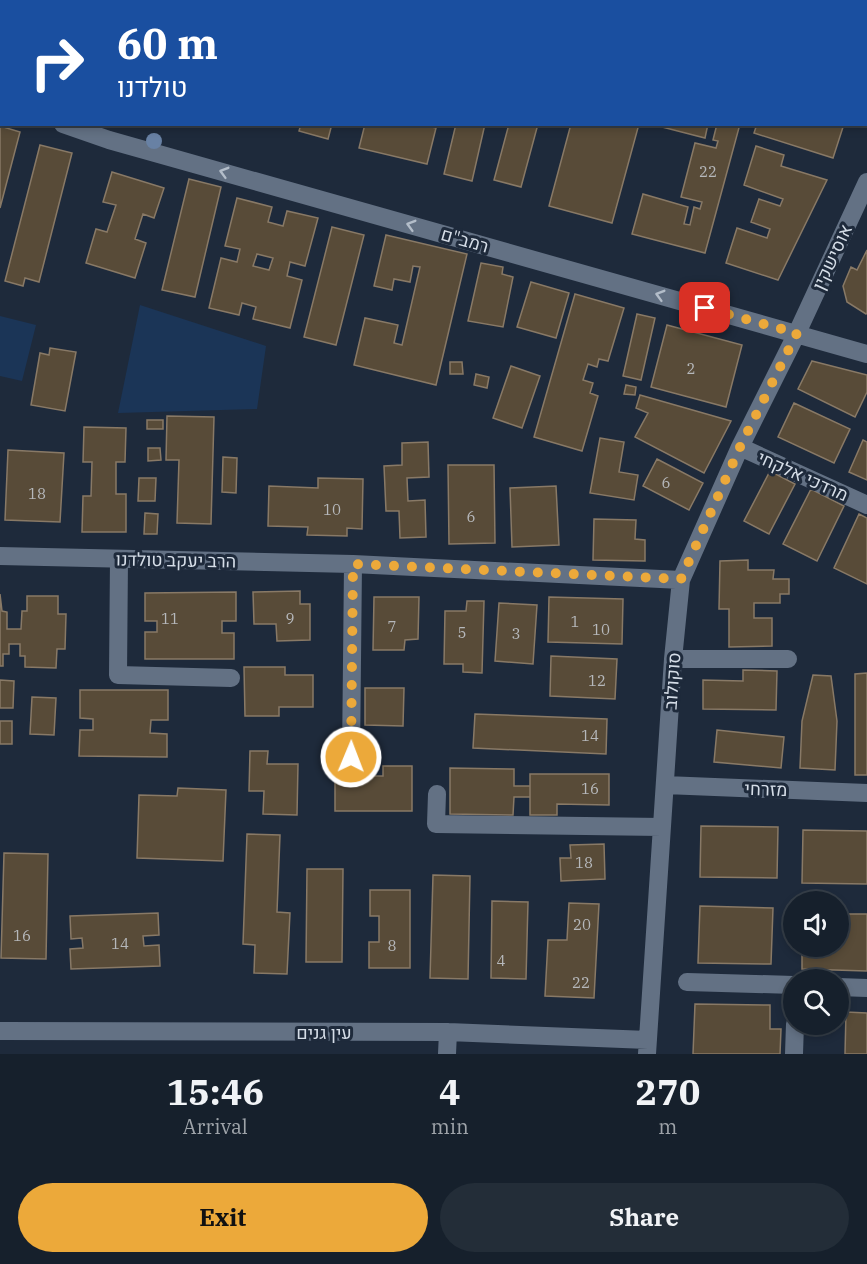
<!DOCTYPE html>
<html lang="en">
<head>
<meta charset="utf-8">
<style>
  :root { --surface:#16202c; --page:#232d38; --text:#f1f3f6; --muted:#9ea3a9; --line:#353e48; --accent:#eca93a }
  body { margin:0; font-family:"IBM Plex Serif",Heebo,serif; background:var(--page); color:var(--text); height:100vh; display:flex; flex-direction:column; font-size:22px; white-space:nowrap }
  * { box-sizing:border-box; margin:0 }
  p { font-size:20px; color:var(--muted) }
  .icon { flex:none; width:33px; height:33px; fill:none; stroke:currentColor; stroke-width:2; stroke-linecap:round; stroke-linejoin:round }
  .map { position:relative; height:1054px; overflow:hidden }
  .side { display:flex; flex-direction:column; background:var(--surface); flex:1 }
  .side>* { flex:none }
  .banner { position:absolute; left:0px; top:0px; width:867px; height:126px; box-shadow:0 3px 9px #0003,0 0 0 2px var(--line); background:#1a4fa0; color:#fff; overflow:hidden }
  .tools { position:absolute; left:783px; top:891px; display:grid; gap:12px }
  .tools a { display:grid; place-items:center; width:66px; height:66px; border-radius:50%; background:var(--surface); box-shadow:0 3px 9px #0003,0 0 0 2px var(--line); font-size:30px }
  .pin { position:absolute; display:grid; place-items:center; width:51px; height:51px; color:#fff; margin:-26px; border-radius:12px; box-shadow:0 3px 9px #0006 }
  .me { position:absolute; width:66px; margin:-33px; rotate:1deg; stroke-linejoin:round; filter:drop-shadow(0 0 4px #0008) }
  .turn { display:flex; align-items:center; gap:21px; height:126px; padding:0 18px; font-size:27px }
  .turn .icon { width:78px; height:78px; stroke-width:2.5 }
  .turn b { display:block; font-size:42px; line-height:51px }
  .eta { display:flex; justify-content:space-evenly; align-items:center; height:102px; text-align:center }
  .eta b { font-size:36px; font-weight:800; line-height:42px }
  .primary-button { display:flex; gap:12px; margin-top:auto; padding:12px 18px }
  .primary-button a { flex:1; height:69px; border-radius:36px; background:var(--accent); color:#111; font-size:24px; font-weight:800; line-height:69px; text-align:center }
  .primary-button a+a { background:var(--page); color:var(--text) }
  .map>svg:first-child { display:block }
  .green { fill:#1b3557 }
  .building { fill:#584b38; stroke:#887966; stroke-width:1.5; fill-rule:evenodd }
  .lines { fill:none; stroke-linecap:round; stroke-linejoin:round }
  .minor { stroke:#637184; stroke-width:18 }
  .tree { fill:#6881a4 }
  .oneway { stroke:#b3bdc9 }
  .route { stroke:#eca93a; stroke-width:10; stroke-dasharray:0 18 }
  .labels { text-anchor:middle; dominant-baseline:central; stroke-width:6; stroke-linejoin:round; paint-order:stroke }
  .number-label { font-size:15px; fill:#b6b8bb }
  .street-label { font-size:18px; fill:#d5dde7; stroke:#1e2a3b }
</style>
</head>
<body>
<div class="map">
<svg width="867" height="1054" viewBox="0 0 867 1054">
  <rect width="100%" height="100%" fill="#1e2a3b"/>
  <path class="green" d="M140,305L266,346L257,409L118,413Z
    M0,316L36,325L22,381L0,376Z"/>
  <path class="building" d="M301,124H332L328,139L299,131Z
    M365,124H419L436,128L427,164L359,148Z
    M456,124H485L472,181L444,174Z
    M509,124H538L521,187L494,180Z
    M571,124H639L612,223L549,206Z
    M663,124H708L705,138L662,127Z
    M717,124H740L705,253L632,234L643,194L688,207L684,224L690,225L694,207L700,209L702,202L681,197L695,143L716,148L718,141L713,140Z
    M757,124H844L833,158L754,133Z
    M0,126L20,132L0,208Z
    M40,145L72,153L39,282L25,278L23,286L5,281Z
    M756,146L784,155L781,166L827,180L778,280L726,263L737,228L767,238L770,229L751,222L759,199L780,206L783,199L744,185Z
    M112,172L164,188L154,218L143,214L135,239L146,243L135,278L86,263L96,229L107,232L116,205L103,202Z
    M189,179L221,187L195,297L162,290Z
    M237,198L272,207L268,222L283,226L287,211L318,218L305,266L290,262L287,276L302,280L290,328L253,319L256,307L242,303L239,315L209,308L221,258L237,262L240,249L225,246ZM257,254L273,258L269,270L253,266Z
    M332,227L364,235L336,345L304,337Z
    M386,235L467,254L436,385L354,365L365,318L398,325L394,343L402,345L420,267L413,266L410,282L394,279L392,290L374,286Z
    M867,250V313L866,314L847,302L843,286L851,267L857,270Z
    M481,263L503,267L502,274L513,277L503,327L468,321Z
    M531,282L569,293L556,338L517,327Z
    M575,294L624,308L608,361L599,359L597,367L588,364L583,380L593,383L590,393L598,396L582,451L534,437Z
    M637,314L655,318L641,380L623,376Z
    M667,325L742,345L726,407L651,387Z
    M50,348L76,352L65,411L31,405L40,353L49,355Z
    M812,361L867,375V392L855,417L798,389Z
    M450,362H462L463,374H450Z
    M511,366L540,376L522,428L493,418Z
    M476,374L489,377L487,388L474,385Z
    M626,385L636,387L635,395L624,394Z
    M640,395L731,421L704,473L635,437L648,413L636,408Z
    M794,403L850,429L834,463L778,437Z
    M167,416L214,417L211,524L177,523L179,460H166Z
    M147,420H163V429H147Z
    M84,427L126,428L125,462H116V494H126V532H82L83,496H91L92,462H83Z
    M600,438L624,442L619,472L638,475L634,500L590,493Z
    M863,440L867,442V480L849,472Z
    M428,442L429,477L407,478L408,501L425,500L426,537L400,538L399,511H386L384,466L402,465V443Z
    M148,448H160L161,460L148,461Z
    M8,450L64,453L60,522L5,520Z
    M223,457L237,458L236,493L222,492Z
    M657,459L703,483L689,510L643,486Z
    M448,465H494L495,543L449,544Z
    M770,471L795,484L769,534L744,521Z
    M139,478H156L155,501H138Z
    M318,478L363,479L362,529L347,528V536L307,535L308,527L268,526L269,486L318,488Z
    M556,486L559,545L512,547L510,488Z
    M811,489L844,506L817,561L783,544Z
    M145,513L158,514L157,534H144Z
    M859,514L867,518V584L834,568Z
    M594,519L636,520L635,539L645,540V561L593,560Z
    M748,560V570H774L773,579H789V594H780V603H754V618H772V646L729,647V609H719L720,561Z
    M300,591V604H310V640L277,641L276,624H254L253,592Z
    M236,592V621H222V633H234V659H145V632H157V621H145V593Z
    M0,594L2,611L7,612V629H21L22,611H27V596H58V614H66L65,649H57L56,668L25,667V656H20V644H9V654H3V666H0Z
    M374,597H419L418,639L405,640L404,650H373Z
    M549,597L623,599L622,644L548,642Z
    M467,601H484L482,673L463,672V664H444L445,611H466Z
    M499,603L537,605L533,664L495,661Z
    M551,656L617,659L615,699L550,696Z
    M244,667H285V675H313V707H279V716H245Z
    M743,670L777,671L776,710L703,709V680L743,681Z
    M867,673V775H855V674Z
    M813,675L831,676L837,721L835,770L800,768L802,721Z
    M0,680L14,681L13,708H0Z
    M365,688H404L403,726L365,725Z
    M80,690H168V720H151L150,733L167,734V757L79,756L80,730H93V719L80,718Z
    M32,697L56,698L54,735L30,734Z
    M475,714L607,719L606,754L473,748Z
    M0,721H12V744H0Z
    M717,730L784,737L781,768L714,762Z
    M250,751H268L267,764H298L297,815L263,814L264,791H249Z
    M383,766H412V811H335V776H383Z
    M450,768L514,769V786H530V797H514L513,815L450,814Z
    M530,774H609V805L557,804V815H530Z
    M178,788L226,790L223,861L137,858L139,795L177,796Z
    M701,826L778,827L777,878L700,877Z
    M803,830L867,831V884L802,883Z
    M247,834L280,835L277,912L290,913L287,974L254,973L255,945L243,944Z
    M604,844L605,879L561,881L560,858H571L570,845Z
    M4,853L48,854L46,959L1,958Z
    M307,869H343L342,962H306Z
    M433,875L470,876L468,979L430,978Z
    M370,890H410V968H369V942H379V916H370Z
    M492,901L528,902L526,979L491,978Z
    M569,903L599,904L594,998L545,996L548,940H567Z
    M700,906L773,908L771,964L698,963Z
    M158,913L159,935L143,936L144,946L159,945L160,966L71,969L70,949L83,948L82,938L71,939L70,916Z
    M838,914H867V971L802,969V946H838Z
    M695,1004L770,1005V1029H781L780,1054H693Z
    M846,1012L867,1013V1054H845Z"/>
  <g class="lines">
    <path class="minor" d="M147,2V0
      M0,103H2
      M63,124L109,140L867,354
      M740,447L867,505
      M0,556L353,564L681,580
      M119,559L118,675L231,678
      M673,659H788
      M351,757L353,564
      M665,785L867,793
      M437,794L436,824L662,827
      M687,982L794,985
      M838,987L867,988
      M0,1031L448,1032L648,1040
      M447,1054L448,1032
      M647,1054L673,659L681,580L740,447L797,333L867,182
      M794,1054L795,1024"/>
  </g>
  <circle class="tree" cx="154" cy="141" r="8"/>
  <defs><path id="oneway-chevron" d="M-2-3.5L2.5 0L-2 3.5" fill="none" stroke-width="1.6" stroke-linecap="round" stroke-linejoin="round" transform="scale(1.5)"/></defs>
  <g class="oneway">
    <use href="#oneway-chevron" transform="translate(224 172) rotate(-164)"/>
    <use href="#oneway-chevron" transform="translate(411 225) rotate(-164)"/>
    <use href="#oneway-chevron" transform="translate(660 295) rotate(-164)"/>
  </g>
  <g class="lines">
    <path class="route" d="M351,757L353,564L681,579L740,447L797,333L705,308"/>
  </g>
  <g class="labels">
    <g class="number-label">
      <text x="708" y="171">22</text>
      <text x="691" y="368">2</text>
      <text x="666" y="482">6</text>
      <text x="37" y="493">18</text>
      <text x="332" y="509">10</text>
      <text x="471" y="516">6</text>
      <text x="170" y="618">11</text>
      <text x="290" y="618">9</text>
      <text x="575" y="621">1</text>
      <text x="392" y="626">7</text>
      <text x="601" y="629">10</text>
      <text x="462" y="632">5</text>
      <text x="516" y="633">3</text>
      <text x="597" y="680">12</text>
      <text x="590" y="735">14</text>
      <text x="590" y="788">16</text>
      <text x="584" y="862">18</text>
      <text x="582" y="924">20</text>
      <text x="22" y="935">16</text>
      <text x="120" y="943">14</text>
      <text x="392" y="945">8</text>
      <text x="501" y="960">4</text>
      <text x="581" y="982">22</text>
    </g>
    <g class="street-label">
      <text transform="translate(465 240) rotate(16)">רמב"ם</text>
      <text transform="translate(832 257) rotate(-65)">אוסישקין</text>
      <text transform="translate(803 476) rotate(24)">מרדכי אלקחי</text>
      <text transform="translate(176 560) rotate(1)">הרב יעקב טולדנו</text>
      <text transform="translate(672 681) rotate(-86)">סוקולוב</text>
      <text transform="translate(766 789) rotate(2)">מזרחי</text>
      <text x="324" y="1032">עין גנים</text>
    </g>
  </g>
</svg>
<div class="tools">
<a><svg class="icon" aria-label="sound" viewBox="0 0 24 24"><path d="M4 9h4l5-4v14l-5-4H4zM17 9q2 3 0 6"/></svg></a>
<a><svg class="icon" aria-label="search" viewBox="0 0 24 24"><circle cx="10" cy="10" r="6"/><path d="M15 15l6 6"/></svg></a>
</div>
<div class="pin" style="left:705px;top:308px;background:#d93025"><svg class="icon" aria-label="arrive" viewBox="0 0 24 24"><path d="M6 21V4h12l-3 4 3 4H6"/></svg></div>
<svg class="me" style="left:351px;top:757px" viewBox="-20 -20 40 40"><circle r="17" fill="#eca93a" stroke="#fff" stroke-width="3"/><path d="M0-11L8 9 0 5-8 9z" fill="#fff"/></svg>
<div class="banner">
<div class="turn"><svg class="icon" aria-label="right" viewBox="0 0 24 24"><path d="M7 20v-9h11M14 6l5 5-5 5"/></svg><div><b>60 m</b>טולדנו</div></div>
</div>
</div>
<section class="side">
<div class="eta">
<div><b>15:46</b><p>Arrival</p></div>
<div><b>4</b><p>min</p></div>
<div><b>270</b><p>m</p></div>
</div>
<div class="primary-button"><a>Exit</a><a>Share</a></div>
</section>
</body>
</html>
